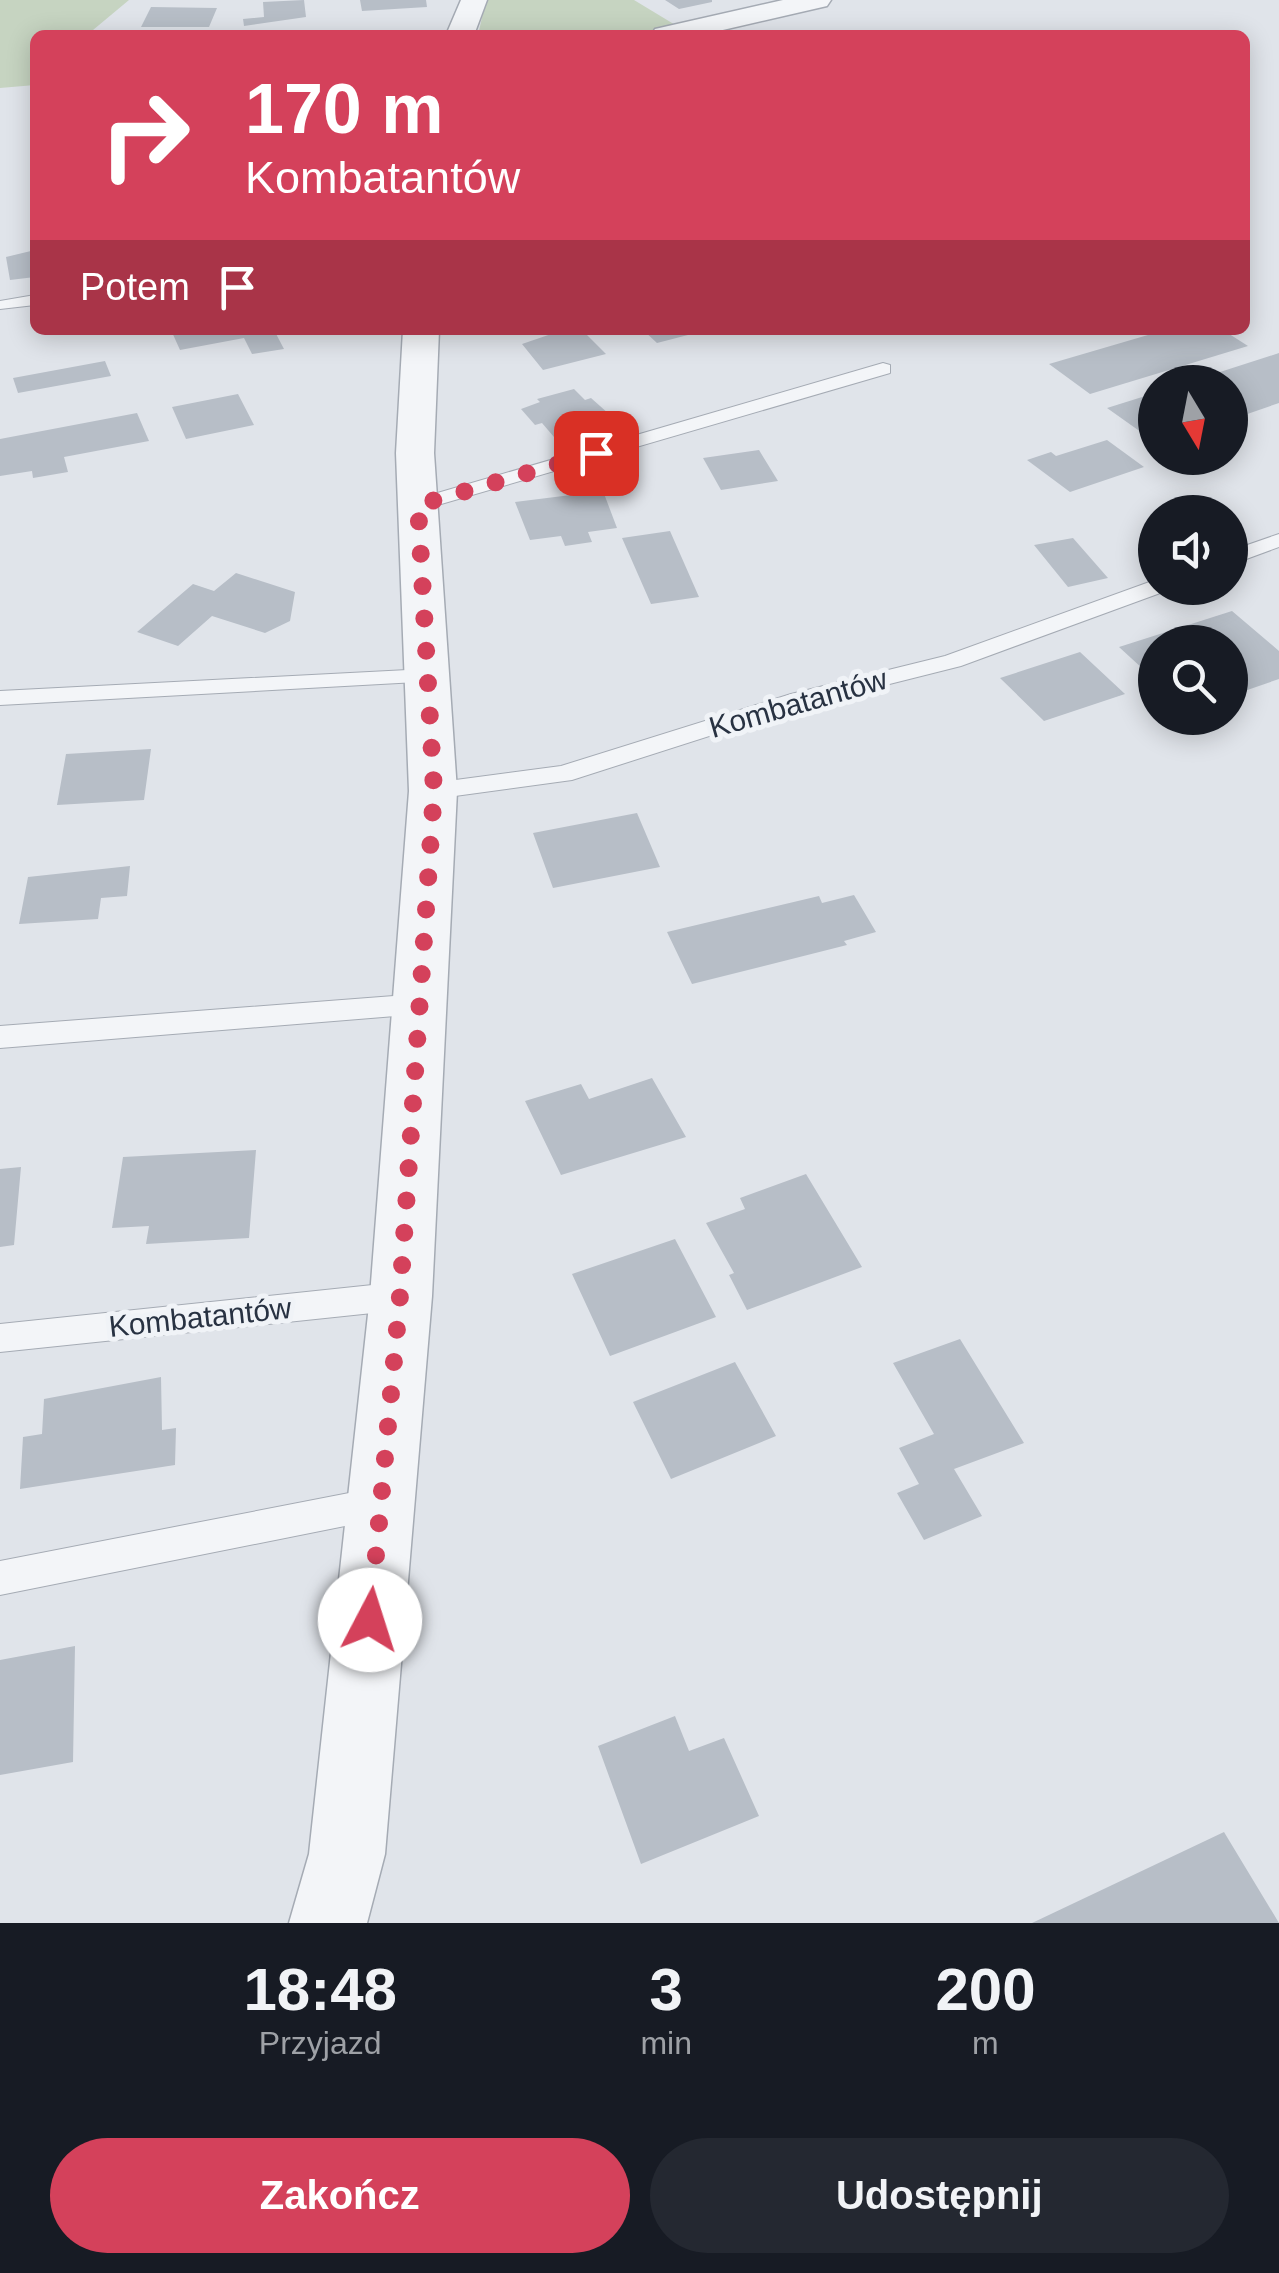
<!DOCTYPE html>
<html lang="pl">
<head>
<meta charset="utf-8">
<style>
  :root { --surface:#171b24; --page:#242831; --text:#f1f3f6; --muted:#9ea1a6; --accent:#d4415b }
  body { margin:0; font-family:Arial,sans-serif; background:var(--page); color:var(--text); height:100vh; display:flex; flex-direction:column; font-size:38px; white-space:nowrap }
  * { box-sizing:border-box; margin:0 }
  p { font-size:32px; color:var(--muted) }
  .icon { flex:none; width:55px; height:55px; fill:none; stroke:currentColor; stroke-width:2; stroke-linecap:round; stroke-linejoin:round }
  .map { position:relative; height:1923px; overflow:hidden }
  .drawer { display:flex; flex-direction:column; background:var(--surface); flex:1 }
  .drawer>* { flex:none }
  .guide { position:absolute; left:30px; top:30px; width:1220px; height:305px; border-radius:15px; box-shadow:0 5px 25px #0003; background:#d4415b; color:#fff; overflow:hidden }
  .needle { width:65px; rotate:170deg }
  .fabs { position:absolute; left:1138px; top:365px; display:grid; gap:20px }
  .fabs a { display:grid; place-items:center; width:110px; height:110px; border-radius:50%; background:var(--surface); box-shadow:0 5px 25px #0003; font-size:50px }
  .pin { position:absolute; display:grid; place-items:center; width:85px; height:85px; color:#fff; margin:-42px; border-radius:20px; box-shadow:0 5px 15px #0006 }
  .me { position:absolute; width:110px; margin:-55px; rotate:5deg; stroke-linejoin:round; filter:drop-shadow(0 0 8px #0008) }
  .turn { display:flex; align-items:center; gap:35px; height:210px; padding:0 50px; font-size:45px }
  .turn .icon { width:130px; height:130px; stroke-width:2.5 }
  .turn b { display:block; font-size:70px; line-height:85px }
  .then { display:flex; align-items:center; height:95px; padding:0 50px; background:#0003; gap:20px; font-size:38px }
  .eta { display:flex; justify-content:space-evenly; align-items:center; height:170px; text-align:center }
  .eta b { font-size:60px; font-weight:800; line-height:70px }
  .cta { display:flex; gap:20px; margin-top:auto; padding:20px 50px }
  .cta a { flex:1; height:115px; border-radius:60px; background:var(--accent); color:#fff; font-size:40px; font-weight:800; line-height:115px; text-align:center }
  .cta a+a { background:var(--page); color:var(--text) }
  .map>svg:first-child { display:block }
  .green { fill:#c6d4c1 }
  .building { fill:#b7bec7 }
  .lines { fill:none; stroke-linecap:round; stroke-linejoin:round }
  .lane-casing { stroke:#a5abb4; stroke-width:2 }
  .street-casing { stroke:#a5abb4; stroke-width:3 }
  .lane { fill:#f3f5f8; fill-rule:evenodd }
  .street { fill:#f3f5f8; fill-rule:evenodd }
  .route { stroke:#d4415b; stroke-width:18; stroke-dasharray:0 32.4 }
  .labels { text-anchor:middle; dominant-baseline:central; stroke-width:10; stroke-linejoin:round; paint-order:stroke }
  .street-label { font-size:30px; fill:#283242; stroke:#f0f3f7 }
</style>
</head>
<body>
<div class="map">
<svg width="1279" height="1923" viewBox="0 0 1279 1923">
  <rect width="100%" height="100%" fill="#e0e4ea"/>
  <path class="green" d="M0,0H129L87,35H35V85L0,88Z
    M486,0H634L677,26L637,35H478Z"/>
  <path class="building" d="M304,0L306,17L244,26L243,19L264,17L263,2Z
    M360,0H426L427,7L362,11Z
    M665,0H712V2L679,9Z
    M151,7L217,8L209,27H141Z
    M35,250V277L10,280L6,257Z
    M171,330H274L284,349L252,354L244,338L180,350Z
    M563,330H582L606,354L543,370L522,344Z
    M643,330H683L688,335L657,343Z
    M1165,330H1223L1248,346L1090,394L1049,364Z
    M1279,353V403L1230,420V382H1189Z
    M105,361L111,376L18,393L13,378Z
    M574,389L585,400L591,398L609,414L584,422L591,428L554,437L542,423L535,425L521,409L540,402L537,399Z
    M1155,393V442L1107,408Z
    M238,394L254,425L186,439L172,407Z
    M137,413L149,441L64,457L68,472L33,478L32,471L0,476V439Z
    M1107,440L1144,467L1070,492L1027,460L1051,452L1056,456Z
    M759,450L778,481L721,490L703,458Z
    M603,491L617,528L588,532L592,542L565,546L561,536L530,540L515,502Z
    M670,531L699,597L651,604L622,538Z
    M1073,538L1108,578L1068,587L1034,545Z
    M236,573L295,592L290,621L265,633L212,616L178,646L137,632L193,584L214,591Z
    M1232,611L1279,651V679L1230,696V642H1155V680L1119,647Z
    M1080,652L1125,694L1044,721L1000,678Z
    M151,749L144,800L57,805L66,754Z
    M637,813L660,867L553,888L533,833Z
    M130,866L127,896L101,898L98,919L19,924L28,877Z
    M854,895L876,932L844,941L847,945L692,984L667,932L819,896L822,903Z
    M652,1078L686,1137L561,1175L525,1101L581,1084L589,1099Z
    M256,1150L249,1238L146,1244L149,1226L112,1228L123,1157Z
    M21,1167L14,1245L0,1247V1169Z
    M806,1174L862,1267L747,1310L729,1275L734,1273L706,1223L745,1209L740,1198Z
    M675,1239L716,1317L610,1356L572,1274Z
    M960,1339L1024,1443L954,1469L982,1516L924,1540L897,1493L919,1484L899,1448L934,1434L893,1363Z
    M735,1362L776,1436L671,1479L633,1402Z
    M161,1377L162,1430L176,1428L175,1465L20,1489L23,1437L42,1434L44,1399Z
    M75,1646L73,1762L0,1775V1660Z
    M675,1716L689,1751L724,1738L759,1816L641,1864L598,1746Z
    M1224,1832L1279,1923H1032Z"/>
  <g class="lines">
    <g class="lane-casing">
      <path id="lane" d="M35,295V305L0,309V301Z
        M883,363L890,365V373L424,509L417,511L406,505L410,501Z
        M1279,534V547L1230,565V551Z
        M1155,580V588H1166L1163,592L961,666L806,705L572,780L433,799L420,791L433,783L561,766L791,694L945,656Z
        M427,669L439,676L435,681L0,705V691Z
        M420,994L430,997L434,1004L430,1011L420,1014L0,1048V1026Z
        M401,1282L412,1286L417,1296L412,1306L401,1310L0,1352V1324Z
        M380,1487L392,1492L398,1503L392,1514L380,1519L0,1595V1561Z"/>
    </g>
    <g class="street-casing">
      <path id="street" d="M461,0H487L474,35H446Z
        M783,0H831L827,6L701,35H651L655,29Z
        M403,330H439L434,453L457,791L432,1296L385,1854L367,1923H289L309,1854L370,1296L409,791L396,453Z"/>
    </g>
    <use href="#lane" class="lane"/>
    <use href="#street" class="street"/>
  </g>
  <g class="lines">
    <path class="route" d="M370,1620L400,1296L434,791L418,505L596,453"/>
  </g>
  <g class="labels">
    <g class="street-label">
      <text transform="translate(798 703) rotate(-16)">Kombatantów</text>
      <text transform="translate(200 1317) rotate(-6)">Kombatantów</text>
    </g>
  </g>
</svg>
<div class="fabs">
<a><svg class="needle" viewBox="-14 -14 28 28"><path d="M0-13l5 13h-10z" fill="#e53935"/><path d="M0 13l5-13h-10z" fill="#9ea1a6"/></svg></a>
<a><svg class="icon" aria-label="sound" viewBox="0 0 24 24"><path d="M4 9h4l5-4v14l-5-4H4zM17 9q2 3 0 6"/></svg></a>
<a><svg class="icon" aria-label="search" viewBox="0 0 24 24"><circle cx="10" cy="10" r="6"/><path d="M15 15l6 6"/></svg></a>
</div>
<div class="pin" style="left:596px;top:453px;background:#d93025"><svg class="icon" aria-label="arrive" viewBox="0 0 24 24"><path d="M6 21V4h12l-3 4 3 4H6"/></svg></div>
<svg class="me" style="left:370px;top:1620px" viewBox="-20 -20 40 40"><circle r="19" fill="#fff"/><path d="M0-13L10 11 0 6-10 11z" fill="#d4415b"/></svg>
<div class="guide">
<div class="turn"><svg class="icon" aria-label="right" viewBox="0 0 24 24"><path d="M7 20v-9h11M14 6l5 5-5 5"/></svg><div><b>170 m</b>Kombatantów</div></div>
<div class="then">Potem<svg class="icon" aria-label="arrive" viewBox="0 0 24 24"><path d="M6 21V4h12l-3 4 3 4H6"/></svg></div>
</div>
</div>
<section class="drawer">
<div class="eta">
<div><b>18:48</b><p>Przyjazd</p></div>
<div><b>3</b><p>min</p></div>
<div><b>200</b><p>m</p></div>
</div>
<div class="cta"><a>Zakończ</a><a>Udostępnij</a></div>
</section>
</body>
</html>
